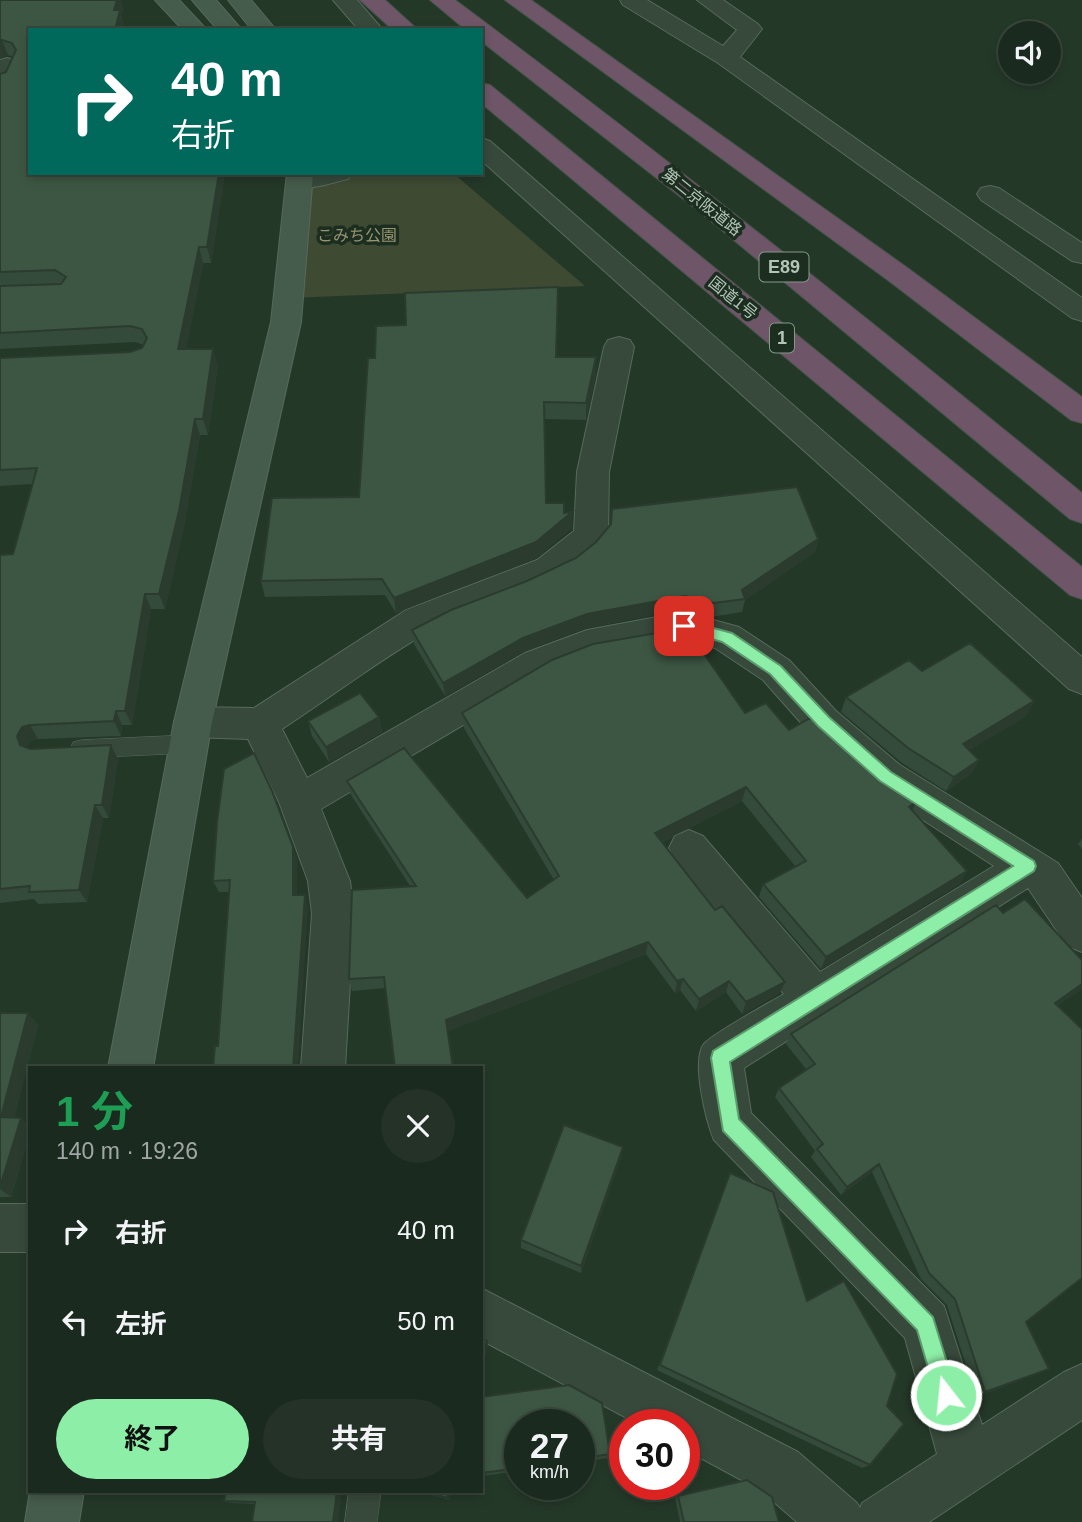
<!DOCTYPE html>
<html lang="ja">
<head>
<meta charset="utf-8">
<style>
  :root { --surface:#1b2a1e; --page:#243227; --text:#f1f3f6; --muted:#a0a7a4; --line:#39463c; --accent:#8defa7 }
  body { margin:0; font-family:Arial,"Noto Sans JP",sans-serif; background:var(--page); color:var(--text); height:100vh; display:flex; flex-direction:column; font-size:26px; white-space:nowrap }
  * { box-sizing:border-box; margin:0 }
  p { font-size:23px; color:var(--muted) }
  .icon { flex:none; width:38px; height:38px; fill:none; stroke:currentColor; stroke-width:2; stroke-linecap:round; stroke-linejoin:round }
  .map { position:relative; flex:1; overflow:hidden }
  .side { position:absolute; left:28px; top:1066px; width:455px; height:427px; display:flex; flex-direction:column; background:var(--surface); border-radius:0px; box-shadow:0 4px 10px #0003,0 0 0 2px var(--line) }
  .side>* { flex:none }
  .hud { position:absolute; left:28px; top:28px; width:455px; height:147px; border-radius:0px; box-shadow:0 4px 10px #0003,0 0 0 2px var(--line); background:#00695c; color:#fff; overflow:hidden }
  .controls { position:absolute; left:998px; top:21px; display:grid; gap:14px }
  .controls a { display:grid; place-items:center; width:63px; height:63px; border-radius:50%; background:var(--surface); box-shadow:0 4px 10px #0003,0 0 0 2px var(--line); font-size:35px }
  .speed { position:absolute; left:504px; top:1409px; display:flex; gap:14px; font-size:35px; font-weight:700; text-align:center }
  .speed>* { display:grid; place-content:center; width:91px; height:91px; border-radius:50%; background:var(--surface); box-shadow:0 4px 10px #0003,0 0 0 2px var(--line); line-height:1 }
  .speed small { font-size:18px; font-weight:400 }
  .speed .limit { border:10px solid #d22; background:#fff; color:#111 }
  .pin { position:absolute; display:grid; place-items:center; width:60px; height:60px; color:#fff; margin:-30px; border-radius:14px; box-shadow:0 4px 10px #0006 }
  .me { position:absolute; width:77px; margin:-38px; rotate:344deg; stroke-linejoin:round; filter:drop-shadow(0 0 5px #0008) }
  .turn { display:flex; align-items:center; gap:24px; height:147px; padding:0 28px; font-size:32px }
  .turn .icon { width:91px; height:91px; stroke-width:2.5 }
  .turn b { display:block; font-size:49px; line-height:60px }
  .round { display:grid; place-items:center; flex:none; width:74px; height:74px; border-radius:37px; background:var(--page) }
  .headline { display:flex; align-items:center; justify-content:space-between; height:119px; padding:0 28px }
  h1 { font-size:42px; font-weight:700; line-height:52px; color:#1e9e55 }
  .action { display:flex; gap:14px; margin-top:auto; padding:14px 28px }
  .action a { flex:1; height:80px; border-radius:42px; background:var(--accent); color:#111; font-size:28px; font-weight:700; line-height:80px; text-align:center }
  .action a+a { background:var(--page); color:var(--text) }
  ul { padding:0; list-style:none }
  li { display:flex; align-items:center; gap:21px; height:91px; padding:0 28px }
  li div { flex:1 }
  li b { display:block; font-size:26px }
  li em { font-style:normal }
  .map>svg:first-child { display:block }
  .green { fill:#3f4a33 }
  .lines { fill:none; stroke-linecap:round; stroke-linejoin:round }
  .lane-casing { stroke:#576a5c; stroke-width:1 }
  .street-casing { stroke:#576a5c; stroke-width:2 }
  .secondary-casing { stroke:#576a5c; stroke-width:2 }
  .highway-casing { stroke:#425446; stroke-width:2 }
  .lane { fill:#37493b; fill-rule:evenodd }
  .street { fill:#37493b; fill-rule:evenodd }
  .secondary { fill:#455b4b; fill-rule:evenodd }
  .highway { fill:#6e5567; fill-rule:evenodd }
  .wall { fill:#344a3a }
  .shaded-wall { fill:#2b3c2f }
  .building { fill:#3d5643; stroke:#2b3c2f; stroke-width:2 }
  .route { fill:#8defa7; stroke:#5c9b6d; stroke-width:2 }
  .labels { text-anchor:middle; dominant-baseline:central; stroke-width:7; stroke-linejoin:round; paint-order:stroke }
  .far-street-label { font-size:16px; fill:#b2c5b7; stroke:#1c2e20 }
  .far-park-label { font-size:16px; fill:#999572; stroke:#1c2e20 }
  .shield { fill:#1c2e20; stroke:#85988a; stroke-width:2 }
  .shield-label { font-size:18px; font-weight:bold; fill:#b2c5b7 }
</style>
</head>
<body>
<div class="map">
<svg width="1082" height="1522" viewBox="0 0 1082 1522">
  <rect width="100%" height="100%" fill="#243828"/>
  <path class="green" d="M339,173H453L585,286L289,298L301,181Z"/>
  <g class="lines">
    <g class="lane-casing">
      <path id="lane" d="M190,735L198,737L201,744L198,751L190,753L81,758L73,756L70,749L73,742L81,740Z
        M349,1491H381L377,1522H345Z"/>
    </g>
    <g class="street-casing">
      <path id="street" d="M333,0H357L383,30H359Z
        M620,0H647L723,46L737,30L697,0H723L758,24L762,29L740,57L1082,298V321L1072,318L718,63L623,5Z
        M7,58L15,60L19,65L9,87L0,89V60Z
        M481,138L490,141L1082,657V694L1069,689L481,160Z
        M300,173H352L348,179C331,183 309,191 292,187L288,181L292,175Z
        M990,186L999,188L1082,243V263L1072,261L981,200L977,194L981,188Z
        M619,337L630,340L634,347L609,472L608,536C578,589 480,602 430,631C379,660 331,697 282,729L307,778L525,653L587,630L684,612L739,627L789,660L836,711L900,765L1058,863L1082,898V952L1067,946L1028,888L744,1068L751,1113L944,1306L982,1425L1064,1372L1082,1364V1420L929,1522H797L760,1490L684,1449V1424H638L481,1340V1288L798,1452L857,1503L860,1508L862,1503L937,1454L905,1338L714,1140C706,1121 691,1060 704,1044C712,1034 769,1003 784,994L675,860L669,848L675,836L689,830L703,836L820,972L994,866L872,787L810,733L763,680L715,648L684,640L591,657L551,673L321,809L350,881L354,914L345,1068H301L312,914L308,881L279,802L248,739L193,737L180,733L174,722L180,711L193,707L254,708L406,610L537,560L574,531L577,472L604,347L608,340Z
        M0,1204H30V1252H0Z"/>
    </g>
    <g class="secondary-casing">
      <path id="secondary" d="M155,0H179L207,30H183Z
        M192,0H216L242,30H218Z
        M228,0H251L276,30H252Z
        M287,173H313L301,322L212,722L153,1068H108L174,722L271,322Z
        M30,1491H84L79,1522H25Z"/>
    </g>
    <g class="highway-casing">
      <path id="highway" d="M360,0H385L418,30H393Z
        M430,0H455C669,159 876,325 1082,493V523L1070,519L700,212L481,41V30H466Z
        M505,0H531L909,269L1082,397V423L1071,420L889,281Z
        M481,83L490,85L1082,567V599L1070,595L481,103Z"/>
    </g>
    <use href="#lane" class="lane"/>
    <use href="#street" class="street"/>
    <use href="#secondary" class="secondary"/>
    <use href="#highway" class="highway"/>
  </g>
  <path class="wall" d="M0,0L123,9L121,15L124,25L123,30H30L225,173L211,263H203L186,349L218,365L208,435H200L184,526L165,609H151L132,725H122L121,736L38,739L30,741L27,748L30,749L111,745L118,759L109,818H103L87,902L38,904L34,899L0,903V555L13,554L33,484L0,486V358L130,352L142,348L144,345L135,342L0,349V74L6,72L13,57L8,55L0,58Z
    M556,357H596V374L586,420L545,419L546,503L564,513L572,512V528L536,558L396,613L385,595L265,597L261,581L359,497Z
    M818,539L815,552L745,600L742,612L711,617L684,609L586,628L524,651L445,696L414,644L412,630Z
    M922,671L1034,701L1026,716L969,750L979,760L971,774L946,791L902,763L841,712L846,697Z
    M462,713H745L789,730L912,811L967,871L959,884L821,969L759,897L763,884L795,866L742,801L662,842L780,993L742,1014L726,992L696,1011L680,990L675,993L646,954L448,1031L386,988L352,991L349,979L410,886L351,795L347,781L527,898L554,880L464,728Z
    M379,717L382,732L329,762L312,736L308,721Z
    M1082,839V849L1078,844Z
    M297,859V895L308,906L218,1046L229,892H219L213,881Z
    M1003,913L1082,960V989L1058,1005L1026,1322L1049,1369L976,1397L947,1305L921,1279L872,1172L841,1195L811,1157L815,1151L775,1097L779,1088L806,1069L786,1044L791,1034Z
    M0,1013H28L38,1025L14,1118H21L30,1127V1133L11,1197H0Z
    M623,1147L621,1157L581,1273L521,1248V1240Z
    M730,1173L807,1301L870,1465L862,1468L657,1370Z
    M569,1385L602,1403L610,1454L608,1458L579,1462V1424H520V1471L481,1476V1397Z
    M342,1491L255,1504L232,1503L224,1501Z
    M418,1491H452L449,1500Z
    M678,1496L779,1522H680L675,1498Z"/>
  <path class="shaded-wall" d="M117,0H121L123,9L121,15L124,25L123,30H115L114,10Z
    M0,40H2L8,55L0,58Z
    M219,173H225L211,263L207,247Z
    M199,247L203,263L183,366L178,349Z
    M213,349L218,365L208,435L203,419Z
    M596,357V374L586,420V403Z
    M195,419L200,435L184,526L165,609L159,594Z
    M572,512V528L536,558L396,613L394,598Z
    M818,539L815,552L745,600L742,590Z
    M145,594L151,609L132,725L125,711Z
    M685,596L684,609L586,628L524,651L445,696L443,683L523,638L587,614Z
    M1034,701L1026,716L956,759L963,744Z
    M116,711L122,725L121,736L114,721Z
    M379,717L382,732L329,762L326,747Z
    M30,725L38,739L30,741L26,750L20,745L17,736L22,727Z
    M111,745L118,759L109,818L102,805Z
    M979,760L971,774L946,791L954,777Z
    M746,787L742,801L653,846L655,833Z
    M917,801L910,815L909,807Z
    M95,805L103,818L87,902L79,890Z
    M293,847L297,859V907L293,895Z
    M967,871L959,884L821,969L826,957Z
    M305,895L308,906L298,1068H293Z
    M648,942L646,954L448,1031L446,1020Z
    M683,979L680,990L675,993L677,981Z
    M729,981L726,992L696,1011L699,999Z
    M785,982L780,993L742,1014L746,1002Z
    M1082,984V989L1046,1013L1055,1003Z
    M28,1013L38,1025L12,1127L1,1117Z
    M21,1118L30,1127V1133L11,1197L0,1189Z
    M623,1147L621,1157L581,1273V1266Z
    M879,1164L872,1172L841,1195L847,1187Z
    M487,1341L488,1347L481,1374V1363Z
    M1049,1369L1038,1374L976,1397L985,1392Z
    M337,1491H342L338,1522H333Z
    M449,1491H452L449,1500L447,1498Z"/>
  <path class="building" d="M0,0H117L114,10H120L115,30H30V173H219L207,247H199L178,349H213L203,419H195L179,511L159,594H145L125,711H116L114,721L30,725L22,727L17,736L20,745L30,749L111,745L102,805H95L79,890L29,892L30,886L0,889V555L13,554L37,468L0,470V358L130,352L142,348L147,338L142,329L130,326L0,333V286L61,284L66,277L55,270L0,272V74L6,72L16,50L12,43L2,40H0Z
    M558,287L556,357H596L586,403L544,402L546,503H564V513L572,512L536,542L394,598L382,579L261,581L272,498L359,497L368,358H375L376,326L406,325L405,293Z
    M797,487L818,539L742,590L745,599L714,603L685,596L587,614L523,638L443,683L412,630L451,610L527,581L576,558L596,542L611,524L612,509Z
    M686,628L745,713L766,703L789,730L810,718L876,775L917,801L909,807L967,871L826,957L763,884L806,861L746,787L655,833L715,910L722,906L785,982L746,1002L729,981L699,999L683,979L677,981L648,942L446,1020L453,1068H395L384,977L349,979L352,890L416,886L347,781L404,748L527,898L559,876L462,713L552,660L593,644Z
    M970,643L1034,701L963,744L979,760L954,777L908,748L846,697L909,660L922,671Z
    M360,693L379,717L326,747L308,721Z
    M254,753L272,791L293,847V895H305L293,1068H213L215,1046H218L230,880L213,881L217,822L224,769Z
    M1025,899L1082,960V984L1055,1003L1082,1029V1278L1026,1322L1049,1369L985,1392L955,1299L929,1273L879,1164L847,1187L817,1149L823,1144L779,1088L815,1064L791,1034L996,905L1003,913Z
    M0,1013H28L1,1117L21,1118L0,1187Z
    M564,1125L623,1147L581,1266L521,1240Z
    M730,1173L773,1192L807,1301L844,1281L897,1374L887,1406L904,1424L870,1465L660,1365Z
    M481,1339L487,1341L481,1363Z
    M569,1385L602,1403L610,1454L579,1459V1424H520V1468L481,1473V1397Z
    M747,1480L772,1497L779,1522H684L678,1496Z
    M226,1491H337L333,1522H252L255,1502L224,1501Z
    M424,1491H449L447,1498Z"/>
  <path class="route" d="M684,620L732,633L781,666L829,717L891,772L1034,861L1036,866L1034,871L730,1062L739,1119L933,1317L957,1395L954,1402L946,1405L939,1402L936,1395L917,1330L723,1131L711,1058L713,1051L1013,866L880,781L818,726L770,674L722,642L679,630L677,626L679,622Z"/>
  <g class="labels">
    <g class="far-street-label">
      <text transform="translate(702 202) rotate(39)">第二京阪道路</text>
      <text transform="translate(733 298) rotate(39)">国道1号</text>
    </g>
    <g class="far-park-label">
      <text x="357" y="235">こみち公園</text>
    </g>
    <g class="shield">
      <rect x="759.5" y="252.5" width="49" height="29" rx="5"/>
      <rect x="770" y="323.5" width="24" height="29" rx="5"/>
    </g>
    <g class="shield-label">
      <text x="784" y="267">E89</text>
      <text x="782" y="338">1</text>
    </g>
  </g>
</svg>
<div class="controls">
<a><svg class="icon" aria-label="sound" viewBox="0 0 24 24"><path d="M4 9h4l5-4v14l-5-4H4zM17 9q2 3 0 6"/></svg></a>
</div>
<div class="speed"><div>27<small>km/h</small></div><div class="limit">30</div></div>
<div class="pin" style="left:684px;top:626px;background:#d93025"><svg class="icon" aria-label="arrive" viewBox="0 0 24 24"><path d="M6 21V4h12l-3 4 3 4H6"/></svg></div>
<svg class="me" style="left:946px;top:1395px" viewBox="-20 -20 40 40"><circle r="17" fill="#8defa7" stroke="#fff" stroke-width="3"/><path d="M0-11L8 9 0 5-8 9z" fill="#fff"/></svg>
<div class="hud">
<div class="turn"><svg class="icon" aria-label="right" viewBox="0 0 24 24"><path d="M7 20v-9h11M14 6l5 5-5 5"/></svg><div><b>40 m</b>右折</div></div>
</div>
<section class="side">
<div class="headline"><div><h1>1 分</h1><p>140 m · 19:26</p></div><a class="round"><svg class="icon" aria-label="close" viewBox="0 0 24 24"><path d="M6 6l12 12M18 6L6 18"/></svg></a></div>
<ul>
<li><svg class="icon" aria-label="right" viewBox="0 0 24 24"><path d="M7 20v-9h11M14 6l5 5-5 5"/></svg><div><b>右折</b></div><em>40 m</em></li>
<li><svg class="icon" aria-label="left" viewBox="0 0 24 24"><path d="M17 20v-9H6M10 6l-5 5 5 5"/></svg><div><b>左折</b></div><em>50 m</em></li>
</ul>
<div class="action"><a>終了</a><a>共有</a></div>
</section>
</div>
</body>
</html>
